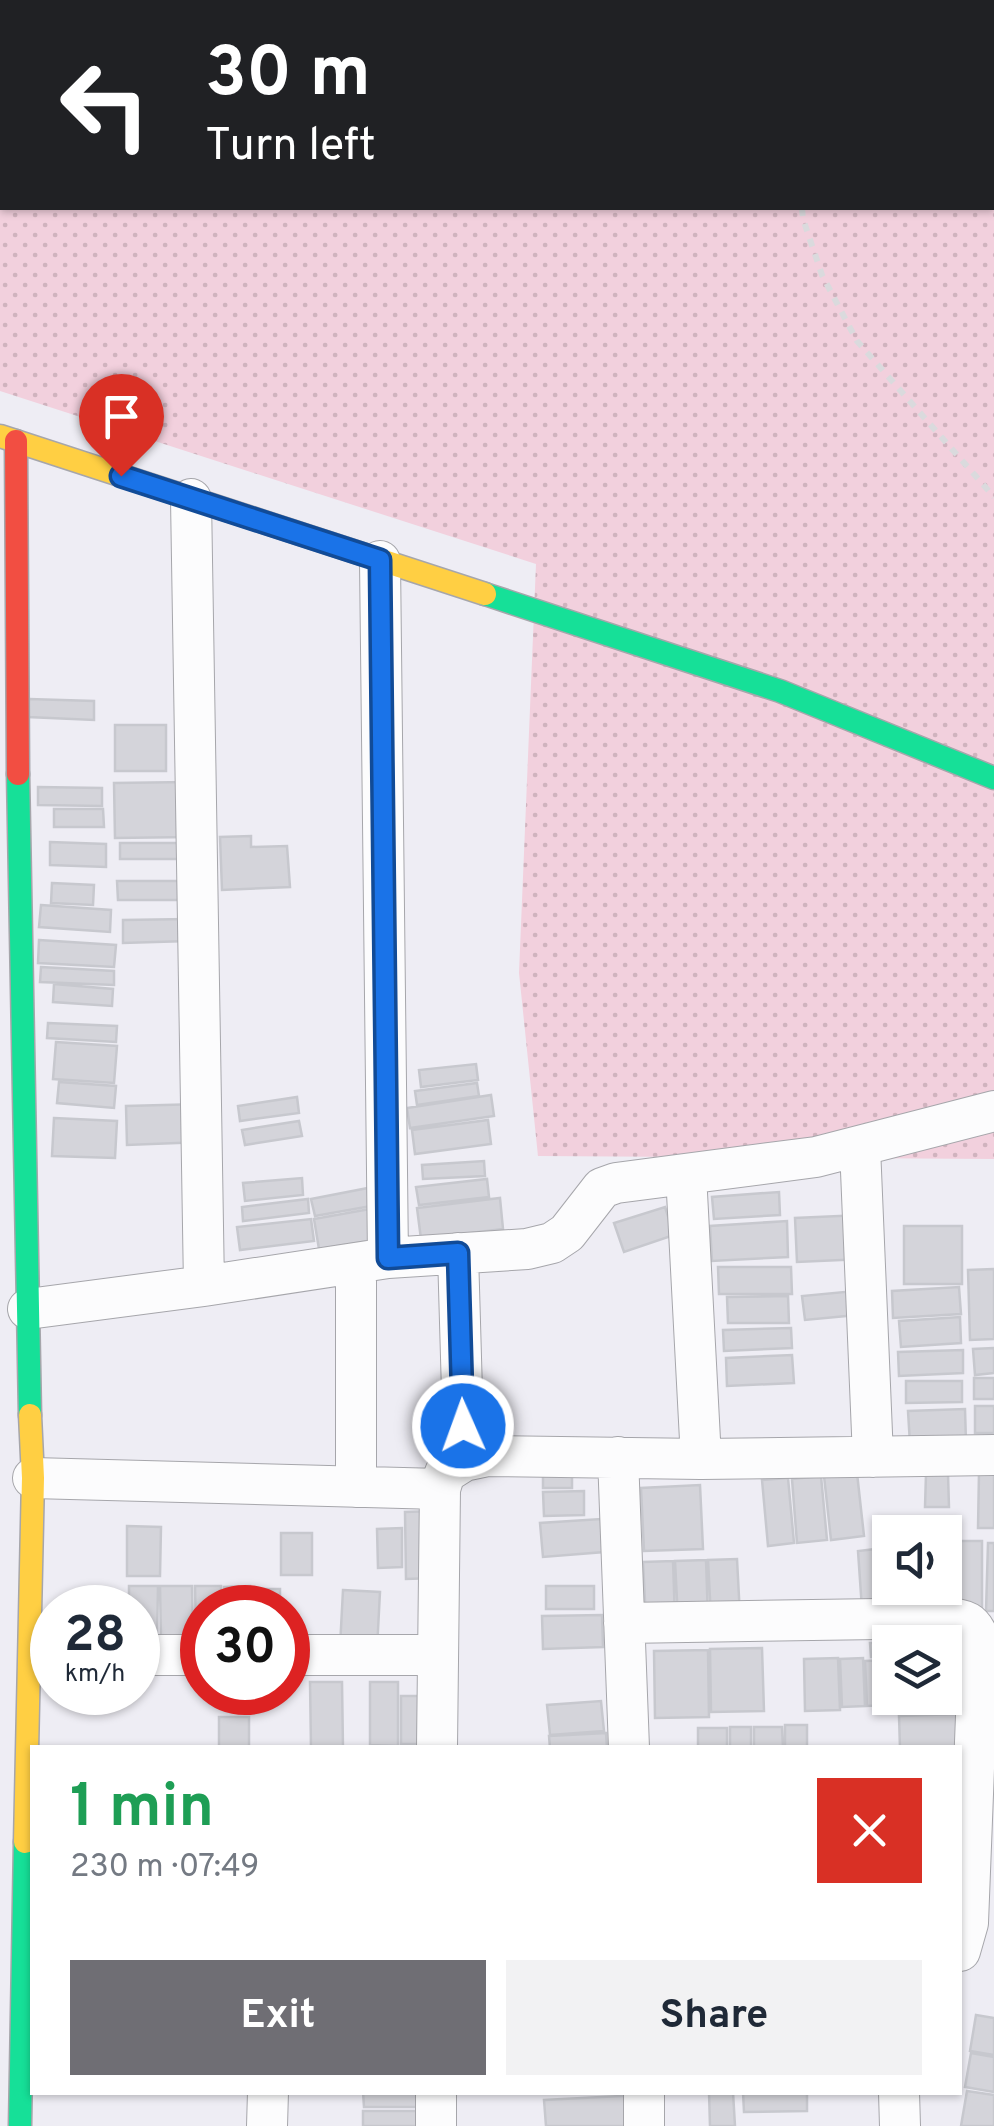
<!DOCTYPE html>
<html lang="en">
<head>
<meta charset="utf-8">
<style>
  :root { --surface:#fff; --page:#f2f2f3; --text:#1f2937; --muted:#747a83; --accent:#6f6e74 }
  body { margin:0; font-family:Overpass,sans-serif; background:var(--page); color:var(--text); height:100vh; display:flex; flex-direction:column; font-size:38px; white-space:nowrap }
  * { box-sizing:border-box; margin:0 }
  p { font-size:32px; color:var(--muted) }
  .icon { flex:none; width:55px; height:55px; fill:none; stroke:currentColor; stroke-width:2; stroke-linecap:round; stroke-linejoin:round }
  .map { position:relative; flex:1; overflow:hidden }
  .details { position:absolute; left:30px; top:1745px; width:932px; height:350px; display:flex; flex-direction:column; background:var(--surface); border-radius:0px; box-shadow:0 2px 8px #0004 }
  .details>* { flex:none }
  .banner { position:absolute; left:0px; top:0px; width:995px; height:210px; box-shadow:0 2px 8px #0004; background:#202124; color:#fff; overflow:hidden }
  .controls { position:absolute; left:872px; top:1515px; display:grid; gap:20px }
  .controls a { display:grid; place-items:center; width:90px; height:90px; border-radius:0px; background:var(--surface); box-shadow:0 2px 8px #0004; font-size:50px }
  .speed { position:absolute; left:30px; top:1585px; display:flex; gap:20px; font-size:50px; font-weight:700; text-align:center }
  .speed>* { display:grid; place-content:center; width:130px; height:130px; border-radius:50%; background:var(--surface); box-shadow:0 2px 8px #0004; line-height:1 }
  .speed small { font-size:25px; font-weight:400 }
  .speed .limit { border:15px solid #d22; background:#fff; color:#111 }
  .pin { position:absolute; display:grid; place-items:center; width:85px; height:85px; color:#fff; margin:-102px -42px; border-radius:50% 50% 50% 0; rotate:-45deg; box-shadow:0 0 10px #0007 }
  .pin .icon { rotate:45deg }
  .me { position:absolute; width:110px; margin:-55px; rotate:358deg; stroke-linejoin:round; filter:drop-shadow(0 0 8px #0008) }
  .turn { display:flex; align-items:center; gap:35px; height:210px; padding:0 40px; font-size:45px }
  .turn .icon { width:130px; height:130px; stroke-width:2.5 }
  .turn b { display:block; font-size:70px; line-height:85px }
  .round { display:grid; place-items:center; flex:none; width:105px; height:105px; border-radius:0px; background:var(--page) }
  .summary { display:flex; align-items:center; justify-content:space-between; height:170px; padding:0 40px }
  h1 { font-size:60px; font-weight:700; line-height:75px; color:#1e9e55 }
  .primary-button { display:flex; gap:20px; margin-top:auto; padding:20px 40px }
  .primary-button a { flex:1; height:115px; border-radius:0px; background:var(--accent); color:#fff; font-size:40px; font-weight:700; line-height:115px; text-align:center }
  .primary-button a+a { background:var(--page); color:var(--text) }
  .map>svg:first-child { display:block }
  .grass { fill:url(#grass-dots); fill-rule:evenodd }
  .building { fill:#d4d4da; stroke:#c7c8ce; stroke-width:2.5 }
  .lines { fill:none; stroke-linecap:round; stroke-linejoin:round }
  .street-casing { stroke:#a6a6ab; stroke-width:42 }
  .fast-casing { stroke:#a6a6ab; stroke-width:25 }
  .slow-casing { stroke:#a6a6ab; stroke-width:25 }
  .jam-casing { stroke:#a6a6ab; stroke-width:25 }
  .path { stroke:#dadadd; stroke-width:6; stroke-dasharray:8 8; stroke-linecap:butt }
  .street { stroke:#fcfcfd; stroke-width:40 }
  .fast { stroke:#16e098; stroke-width:22 }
  .slow { stroke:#ffcf43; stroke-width:22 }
  .jam { stroke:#f24e42; stroke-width:22 }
  .route-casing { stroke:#114b97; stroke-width:25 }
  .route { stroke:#1a73e8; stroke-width:18 }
</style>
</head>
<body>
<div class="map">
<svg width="994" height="2126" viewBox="0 0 994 2126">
  <defs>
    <pattern id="grass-dots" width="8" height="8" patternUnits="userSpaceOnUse" patternTransform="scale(2.5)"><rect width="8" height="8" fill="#f2d0dd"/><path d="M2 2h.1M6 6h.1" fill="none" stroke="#d0b3be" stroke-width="1.8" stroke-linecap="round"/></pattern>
  </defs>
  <rect width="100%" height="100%" fill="#eeedf4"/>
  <path class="grass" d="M0,0H994V1159L538,1156L519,973L536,564L0,391ZM2,2H992V208H2Z"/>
  <path class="building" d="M29,699L94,701V720L28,717Z
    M115,725H166V771H115Z
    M188,782L189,837L115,838L114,783Z
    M38,787L102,788V806L38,805Z
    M54,809H103L104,827H54Z
    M251,836V847L287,846L290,887L222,890L220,837Z
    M50,842L106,844V867L50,865Z
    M120,843H182V859H120Z
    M117,881H191V900H118Z
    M52,883L94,885L93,905L51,903Z
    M41,905L111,910L110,932L39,927Z
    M188,919V941L123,943V920Z
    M39,940L116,945L114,967L38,963Z
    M41,967L114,971V985L40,982Z
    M54,984L113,989L112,1006L53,1002Z
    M48,1023L117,1026L116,1042L47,1038Z
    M56,1042L117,1046L114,1083L53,1079Z
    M476,1064L478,1080L421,1087L419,1070Z
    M59,1082L116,1086L114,1108L57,1103Z
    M477,1083L479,1096L417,1105L415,1091Z
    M491,1095L494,1116L410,1128L407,1108Z
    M297,1097L299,1113L240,1121L238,1106Z
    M201,1104L202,1142L127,1145L126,1106Z
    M54,1118L117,1121L115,1158L52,1156Z
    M488,1120L491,1144L415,1154L412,1130Z
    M299,1121L302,1136L245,1145L242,1130Z
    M484,1161L485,1176L423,1179L422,1165Z
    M302,1178L303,1195L245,1201L243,1183Z
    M487,1179L489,1197L419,1205L416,1187Z
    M373,1187L377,1205L315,1216L311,1199Z
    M779,1192L780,1215L714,1219L712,1197Z
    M500,1198L503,1229L421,1239L417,1208Z
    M308,1199L309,1213L243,1221L242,1207Z
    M381,1207L386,1238L319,1249L314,1219Z
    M665,1207L674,1235L624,1252L614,1223Z
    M861,1215L863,1259L797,1262L795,1218Z
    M311,1219L314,1241L240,1250L237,1227Z
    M787,1221L788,1257L712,1261L710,1226Z
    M904,1226H962V1284H904Z
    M718,1267H791L792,1294H719Z
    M994,1269V1339L970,1340L968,1270Z
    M959,1287L961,1314L893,1318L892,1291Z
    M865,1290L867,1314L805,1320L802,1296Z
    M788,1296L789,1323H728L727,1297Z
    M960,1317L961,1343L901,1347L899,1321Z
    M791,1328L792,1348L724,1351L723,1330Z
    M994,1348V1373L975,1375L973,1349Z
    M963,1350V1373L899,1376L898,1352Z
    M792,1355L794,1383L727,1386L726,1358Z
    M974,1378H994V1399H974Z
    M906,1381H962V1402L906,1403Z
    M975,1406H994V1433H975Z
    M965,1409L966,1442L910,1444L908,1411Z
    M979,1472H994V1528H978Z
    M857,1473L864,1536L831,1540L824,1476Z
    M926,1474H948L949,1507H925Z
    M543,1475H572V1488H543Z
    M821,1476L827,1540L797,1543L792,1479Z
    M788,1478L794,1543L768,1546L762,1480Z
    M700,1485L703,1549L644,1551L641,1488Z
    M584,1491V1515L544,1516L543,1492Z
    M433,1511L435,1578L406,1579L405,1512Z
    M601,1519L604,1552L543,1557L540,1523Z
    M127,1526L161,1527L160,1576H127Z
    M402,1528V1567L378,1568L377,1529Z
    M281,1533H312V1575H281Z
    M948,1541H982V1611H948Z
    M988,1543H994V1611H986Z
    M876,1549L881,1608L862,1609L858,1551Z
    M890,1549V1588H900L902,1605L883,1607L878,1550Z
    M737,1559L740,1616L711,1618L708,1560Z
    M706,1560L708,1618L678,1620L675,1561Z
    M673,1561L675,1619L646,1620L643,1562Z
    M129,1586H158L157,1641L138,1640V1608H129Z
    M160,1586H192L193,1639L161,1640Z
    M195,1586H221V1608H202V1639H196Z
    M250,1586V1608H224V1587Z
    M546,1586H594V1609H546Z
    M902,1588H926L927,1602L903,1605Z
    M253,1589H280V1608H253Z
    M343,1590L380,1592L377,1649L340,1647Z
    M602,1615L603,1647L543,1649L542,1616Z
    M870,1643H890V1657H871Z
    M762,1648L764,1711L711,1712L710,1649Z
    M708,1650L709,1717L655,1718L654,1651Z
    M838,1658L840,1710L805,1711L804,1659Z
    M863,1658L865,1706L842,1707L840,1659Z
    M890,1660V1698H909V1704L867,1706L865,1661Z
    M310,1682H342L343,1748H311Z
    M370,1682H398V1746L370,1745Z
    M401,1696H436V1744H401Z
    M601,1701L604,1731L550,1735L547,1705Z
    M958,1714L960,1748H900L899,1716Z
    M219,1717H249V1748H219Z
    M785,1725H807V1748H785Z
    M730,1727H751V1748H730Z
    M754,1727H782L783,1748H754Z
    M698,1728H727V1748H698Z
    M606,1733L607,1748H550L549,1736Z
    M976,2015L994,2018V2055L970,2051Z
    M971,2053L994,2057V2092L965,2087Z
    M967,2091L994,2095V2126H961Z
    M363,2092H435V2107H364Z
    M709,2092H733L735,2126H710Z
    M743,2092H807V2111L744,2112Z
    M640,2095L641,2126H546L544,2100Z
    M363,2111H428V2126H363Z"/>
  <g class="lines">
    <g class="street-casing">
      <path id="street" d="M191,499L204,1286
        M380,561L388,1258
        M860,1147L873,1457
        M686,1174L701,1459
        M458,1253L464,1461
        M356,1263V1487
        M28,1309L204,1286L388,1258L527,1249L552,1243L567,1233L602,1188L616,1183L816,1157L994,1111
        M618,1457L629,1748
        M33,1478L440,1489
        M624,1623L946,1618C965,1620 972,1620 979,1639L968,1923L960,1951
        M138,1655H202
        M288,1655H437
        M437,1748L440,1489L445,1473L464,1461L488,1456L701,1459L994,1455
        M436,2092V2126
        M644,2092V2126
        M899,2092L900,2126
        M267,2126L268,2092"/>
    </g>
    <g class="fast-casing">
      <path id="fast" d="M485,594L780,691L994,778
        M18,774L30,1415
        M20,2126L25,1842"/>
    </g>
    <g class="slow-casing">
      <path id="slow" d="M0,436L485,594
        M25,1842L33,1478L30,1415"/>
    </g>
    <g class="jam-casing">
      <path id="jam" d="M16,441L18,774"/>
    </g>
    <path class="path" d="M691,0L695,2
      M802,208L803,219L822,275L857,341L994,497"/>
    <use href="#street" class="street"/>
    <use href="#fast" class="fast"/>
    <use href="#slow" class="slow"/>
    <use href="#jam" class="jam"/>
  </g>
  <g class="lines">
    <g class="route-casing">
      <path id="route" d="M121,476L380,560L388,1258L458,1253L463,1426"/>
    </g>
    <use href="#route" class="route"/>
  </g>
</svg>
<div class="controls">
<a><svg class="icon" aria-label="sound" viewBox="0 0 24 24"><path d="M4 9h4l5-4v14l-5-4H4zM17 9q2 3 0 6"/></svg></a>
<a><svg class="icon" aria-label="layers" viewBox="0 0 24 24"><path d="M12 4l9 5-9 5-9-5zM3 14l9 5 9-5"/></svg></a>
</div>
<div class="speed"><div>28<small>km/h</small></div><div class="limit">30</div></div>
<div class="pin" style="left:121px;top:476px;background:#d93025"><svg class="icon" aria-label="arrive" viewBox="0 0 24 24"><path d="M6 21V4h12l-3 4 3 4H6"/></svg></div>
<svg class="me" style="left:463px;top:1426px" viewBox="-20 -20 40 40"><circle r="17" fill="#1a73e8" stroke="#fff" stroke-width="3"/><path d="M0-11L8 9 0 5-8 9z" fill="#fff"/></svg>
<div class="banner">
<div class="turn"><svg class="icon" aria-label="left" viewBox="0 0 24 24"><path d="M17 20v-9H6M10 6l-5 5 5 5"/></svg><div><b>30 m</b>Turn left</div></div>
</div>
<section class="details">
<div class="summary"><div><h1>1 min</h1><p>230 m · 07:49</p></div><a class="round" style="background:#d93025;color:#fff"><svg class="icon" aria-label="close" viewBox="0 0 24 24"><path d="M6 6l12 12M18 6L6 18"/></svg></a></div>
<div class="primary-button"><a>Exit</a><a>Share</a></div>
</section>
</div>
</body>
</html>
